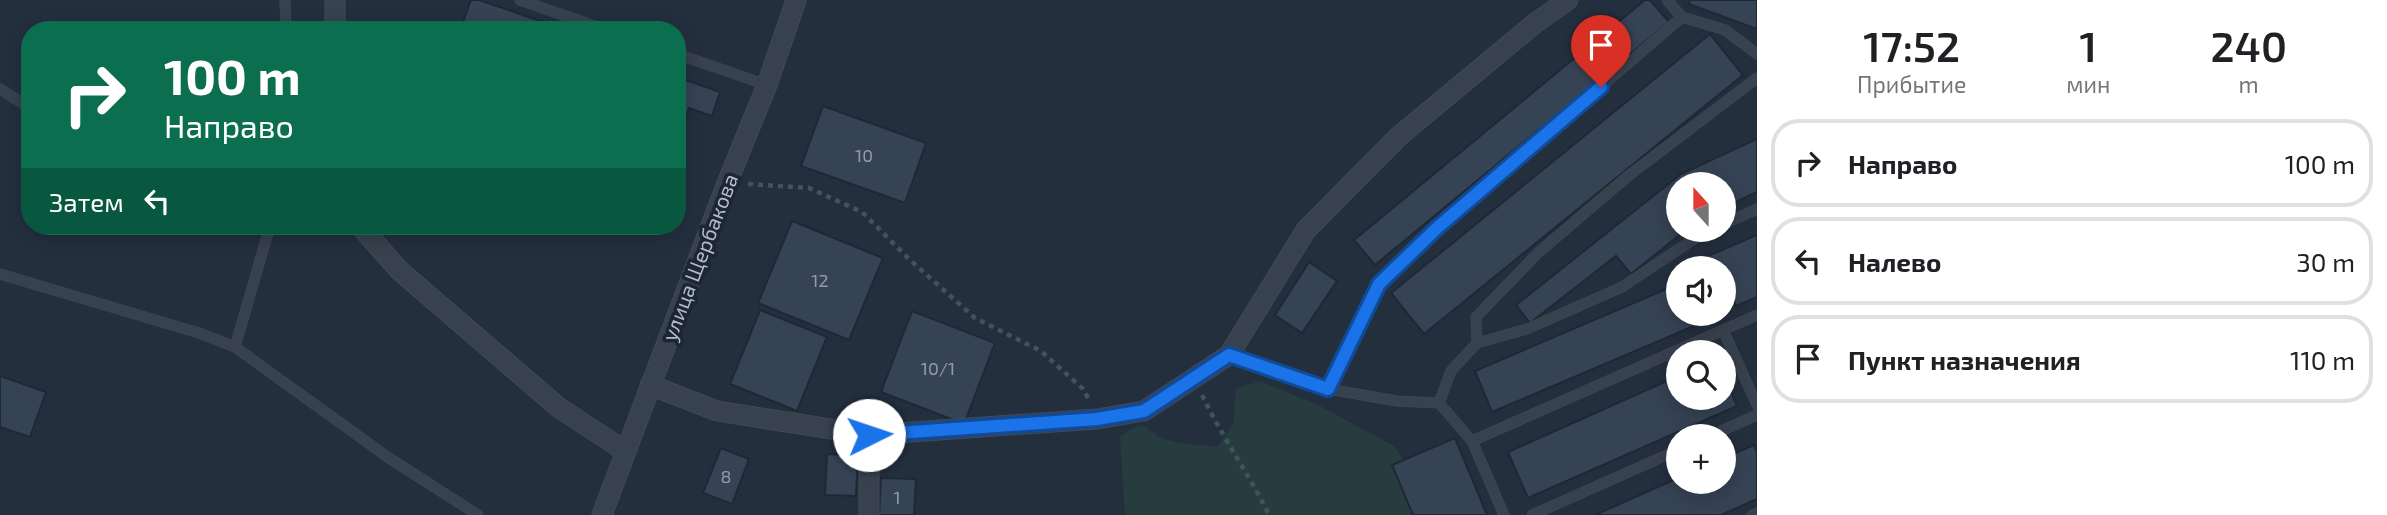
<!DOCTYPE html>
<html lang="ru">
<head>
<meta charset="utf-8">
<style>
  :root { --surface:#fff; --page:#f2f2f2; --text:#202124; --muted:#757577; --line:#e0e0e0 }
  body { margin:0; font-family:"Exo 2",sans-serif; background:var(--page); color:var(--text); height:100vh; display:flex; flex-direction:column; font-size:26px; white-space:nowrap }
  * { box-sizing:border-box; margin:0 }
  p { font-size:23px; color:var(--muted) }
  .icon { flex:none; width:38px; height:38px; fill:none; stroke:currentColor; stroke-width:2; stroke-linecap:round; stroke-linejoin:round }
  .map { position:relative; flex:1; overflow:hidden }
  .details { display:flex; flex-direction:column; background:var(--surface); width:630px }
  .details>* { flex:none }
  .hud { position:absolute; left:21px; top:21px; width:665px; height:214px; border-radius:28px; box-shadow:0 4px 18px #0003; background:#0b6e4f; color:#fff; overflow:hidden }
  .needle { width:46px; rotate:339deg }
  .tools { position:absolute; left:1666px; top:172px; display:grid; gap:14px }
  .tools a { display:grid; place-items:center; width:70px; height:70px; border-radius:50%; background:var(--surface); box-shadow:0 4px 18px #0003; font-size:35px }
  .pin { position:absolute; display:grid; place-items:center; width:60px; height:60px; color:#fff; margin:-72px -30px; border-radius:50% 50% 50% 0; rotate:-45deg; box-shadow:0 0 7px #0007 }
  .pin .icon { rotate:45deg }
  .me { position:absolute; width:77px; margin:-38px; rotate:86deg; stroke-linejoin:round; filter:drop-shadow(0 0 5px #0008) }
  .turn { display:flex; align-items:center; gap:24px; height:147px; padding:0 28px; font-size:32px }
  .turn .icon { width:91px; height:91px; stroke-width:2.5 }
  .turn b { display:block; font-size:49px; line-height:60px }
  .then { display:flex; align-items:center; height:66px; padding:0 28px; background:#0003; gap:14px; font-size:26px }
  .eta { display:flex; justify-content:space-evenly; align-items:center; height:119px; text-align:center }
  .eta b { font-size:42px; font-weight:600; line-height:49px }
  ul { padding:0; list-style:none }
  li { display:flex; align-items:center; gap:21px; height:88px; margin:0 14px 10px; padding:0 14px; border:4px solid var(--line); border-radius:28px }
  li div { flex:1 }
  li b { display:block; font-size:26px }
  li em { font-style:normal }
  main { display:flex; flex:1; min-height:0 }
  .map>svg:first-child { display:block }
  .green { fill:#263c3f }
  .building { fill:#364354; stroke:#1f2835; stroke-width:2 }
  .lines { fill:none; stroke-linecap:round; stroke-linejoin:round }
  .service-casing { stroke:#414a57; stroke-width:11 }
  .minor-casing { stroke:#414a57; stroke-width:21 }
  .path { stroke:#3f5557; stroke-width:4.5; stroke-dasharray:5 5; stroke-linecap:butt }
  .service { stroke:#38414e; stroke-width:10 }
  .minor { stroke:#38414e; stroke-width:19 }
  .route-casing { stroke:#114b97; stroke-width:18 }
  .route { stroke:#1a73e8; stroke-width:12 }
  .labels { text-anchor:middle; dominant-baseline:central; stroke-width:7; stroke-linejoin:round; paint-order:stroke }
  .number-label { font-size:18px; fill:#929caa }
  .street-label { font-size:21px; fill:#b4bcc9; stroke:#1d2633 }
</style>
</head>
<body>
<main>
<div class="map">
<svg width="1757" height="515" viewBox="0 0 1757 515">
  <rect width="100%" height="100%" fill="#242f3e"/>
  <path class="green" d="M1260,381L1320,406L1394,446L1411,471L1416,515H1125L1120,436C1152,414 1142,433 1168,440C1183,445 1202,445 1217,447L1233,424L1236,389Z"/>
  <path class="building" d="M471,0H479L567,30H460Z
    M1645,0H1650L1669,22L1375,265L1354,240Z
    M1690,0H1757V29L1689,4Z
    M1710,34L1743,75L1424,334L1391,293Z
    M677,77L720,92L712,116L689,108L677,143Z
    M823,106L926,143L905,203L801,166Z
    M1757,139V192L1724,208V184H1678V229H1687L1631,274L1616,256L1530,323L1516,305L1681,174Z
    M792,221L883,258L849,340L758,303Z
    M1757,235V297L1736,306L1724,281V268H1705L1701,259Z
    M1309,262L1337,281L1302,333L1275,315Z
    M1678,284V313H1697L1701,323L1492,412L1475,371Z
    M760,310L827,337L797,411L730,384Z
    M912,311L995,343L964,424L881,392Z
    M1724,374L1737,406L1528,498L1508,452L1678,376V397H1724Z
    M0,376L46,392L30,437L0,427Z
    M1455,438L1487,515H1413L1392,465Z
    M1754,445L1757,452V499L1721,515H1595L1678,478V481H1724V458Z
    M721,448L749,459L732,504L703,493Z
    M827,454L858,456L856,496L825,495Z
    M881,478L916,479L914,515H879Z"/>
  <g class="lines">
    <g class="service-casing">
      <path id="service" d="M285,0L286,30
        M520,0L606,30
        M1667,0L1682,17
        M677,54L767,85
        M0,89L30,108
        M1724,224L1757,209
        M0,274L199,333L235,347L389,458L478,515
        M1723,330L1757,405
        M1477,343L1476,317L1538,253L1628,176L1757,78
        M235,347L270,226
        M1229,355L1328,389L1397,401L1439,403L1472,441L1504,515
        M1328,389L1379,284L1437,228L1682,17L1725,30L1757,54
        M1439,403L1451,371L1477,343L1527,329L1622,287L1700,235L1712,229
        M1710,436L1757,415
        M1472,441L1757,315
        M1532,515L1678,450
        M1752,515L1757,513"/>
    </g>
    <g class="minor-casing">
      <path id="minor" d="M335,30V0
        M360,226L400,271L558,407L625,451
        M650,385L717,411L869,435L1097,419L1144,411L1229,355L1306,230L1398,137L1534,24L1568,0
        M869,435V515
        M602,515L727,183L767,85L796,0"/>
    </g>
    <path class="path" d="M748,184L809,188L862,212L909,259L975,318L1041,351L1083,389L1088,398
      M1202,395C1222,437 1249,474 1269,515"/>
    <use href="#service" class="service"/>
    <use href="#minor" class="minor"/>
  </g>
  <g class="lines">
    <g class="route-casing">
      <path id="route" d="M869,435L1097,419L1144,411L1229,355L1328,389L1379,284L1437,228L1601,87"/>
    </g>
    <use href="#route" class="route"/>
  </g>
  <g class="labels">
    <g class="number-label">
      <text x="864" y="155">10</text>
      <text x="820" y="280">12</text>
      <text x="938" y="368">10/1</text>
      <text x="726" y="476">8</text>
      <text x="897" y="497">1</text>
    </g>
    <g class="street-label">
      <text transform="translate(699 257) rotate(-69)">улица Щербакова</text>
    </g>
  </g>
</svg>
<div class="tools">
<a><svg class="needle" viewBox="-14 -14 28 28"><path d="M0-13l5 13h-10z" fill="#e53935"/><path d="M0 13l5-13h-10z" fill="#757577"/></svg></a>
<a><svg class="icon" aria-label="sound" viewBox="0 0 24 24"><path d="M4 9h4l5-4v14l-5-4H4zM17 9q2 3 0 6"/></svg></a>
<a><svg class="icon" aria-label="search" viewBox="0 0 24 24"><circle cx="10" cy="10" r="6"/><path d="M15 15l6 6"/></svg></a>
<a>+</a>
</div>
<div class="pin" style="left:1601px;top:87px;background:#d93025"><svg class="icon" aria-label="arrive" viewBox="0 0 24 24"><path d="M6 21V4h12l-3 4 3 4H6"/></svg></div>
<svg class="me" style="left:869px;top:435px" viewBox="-20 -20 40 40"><circle r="19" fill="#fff"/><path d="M0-13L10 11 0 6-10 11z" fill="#1a73e8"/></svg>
<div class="hud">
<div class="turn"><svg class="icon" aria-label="right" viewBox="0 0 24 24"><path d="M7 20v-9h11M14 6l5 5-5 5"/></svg><div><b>100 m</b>Направо</div></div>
<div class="then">Затем<svg class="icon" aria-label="left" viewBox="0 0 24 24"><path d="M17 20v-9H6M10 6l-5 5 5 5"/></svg></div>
</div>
</div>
<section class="details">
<div class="eta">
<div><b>17:52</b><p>Прибытие</p></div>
<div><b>1</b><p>мин</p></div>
<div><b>240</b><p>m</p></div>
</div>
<ul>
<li><svg class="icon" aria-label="right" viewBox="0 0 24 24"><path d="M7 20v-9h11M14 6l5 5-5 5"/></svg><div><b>Направо</b></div><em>100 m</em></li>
<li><svg class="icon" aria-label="left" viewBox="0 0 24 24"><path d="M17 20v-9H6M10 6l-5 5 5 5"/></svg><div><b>Налево</b></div><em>30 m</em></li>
<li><svg class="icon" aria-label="arrive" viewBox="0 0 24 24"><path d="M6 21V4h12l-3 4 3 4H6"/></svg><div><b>Пункт назначения</b></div><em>110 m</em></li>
</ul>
</section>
</main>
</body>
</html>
